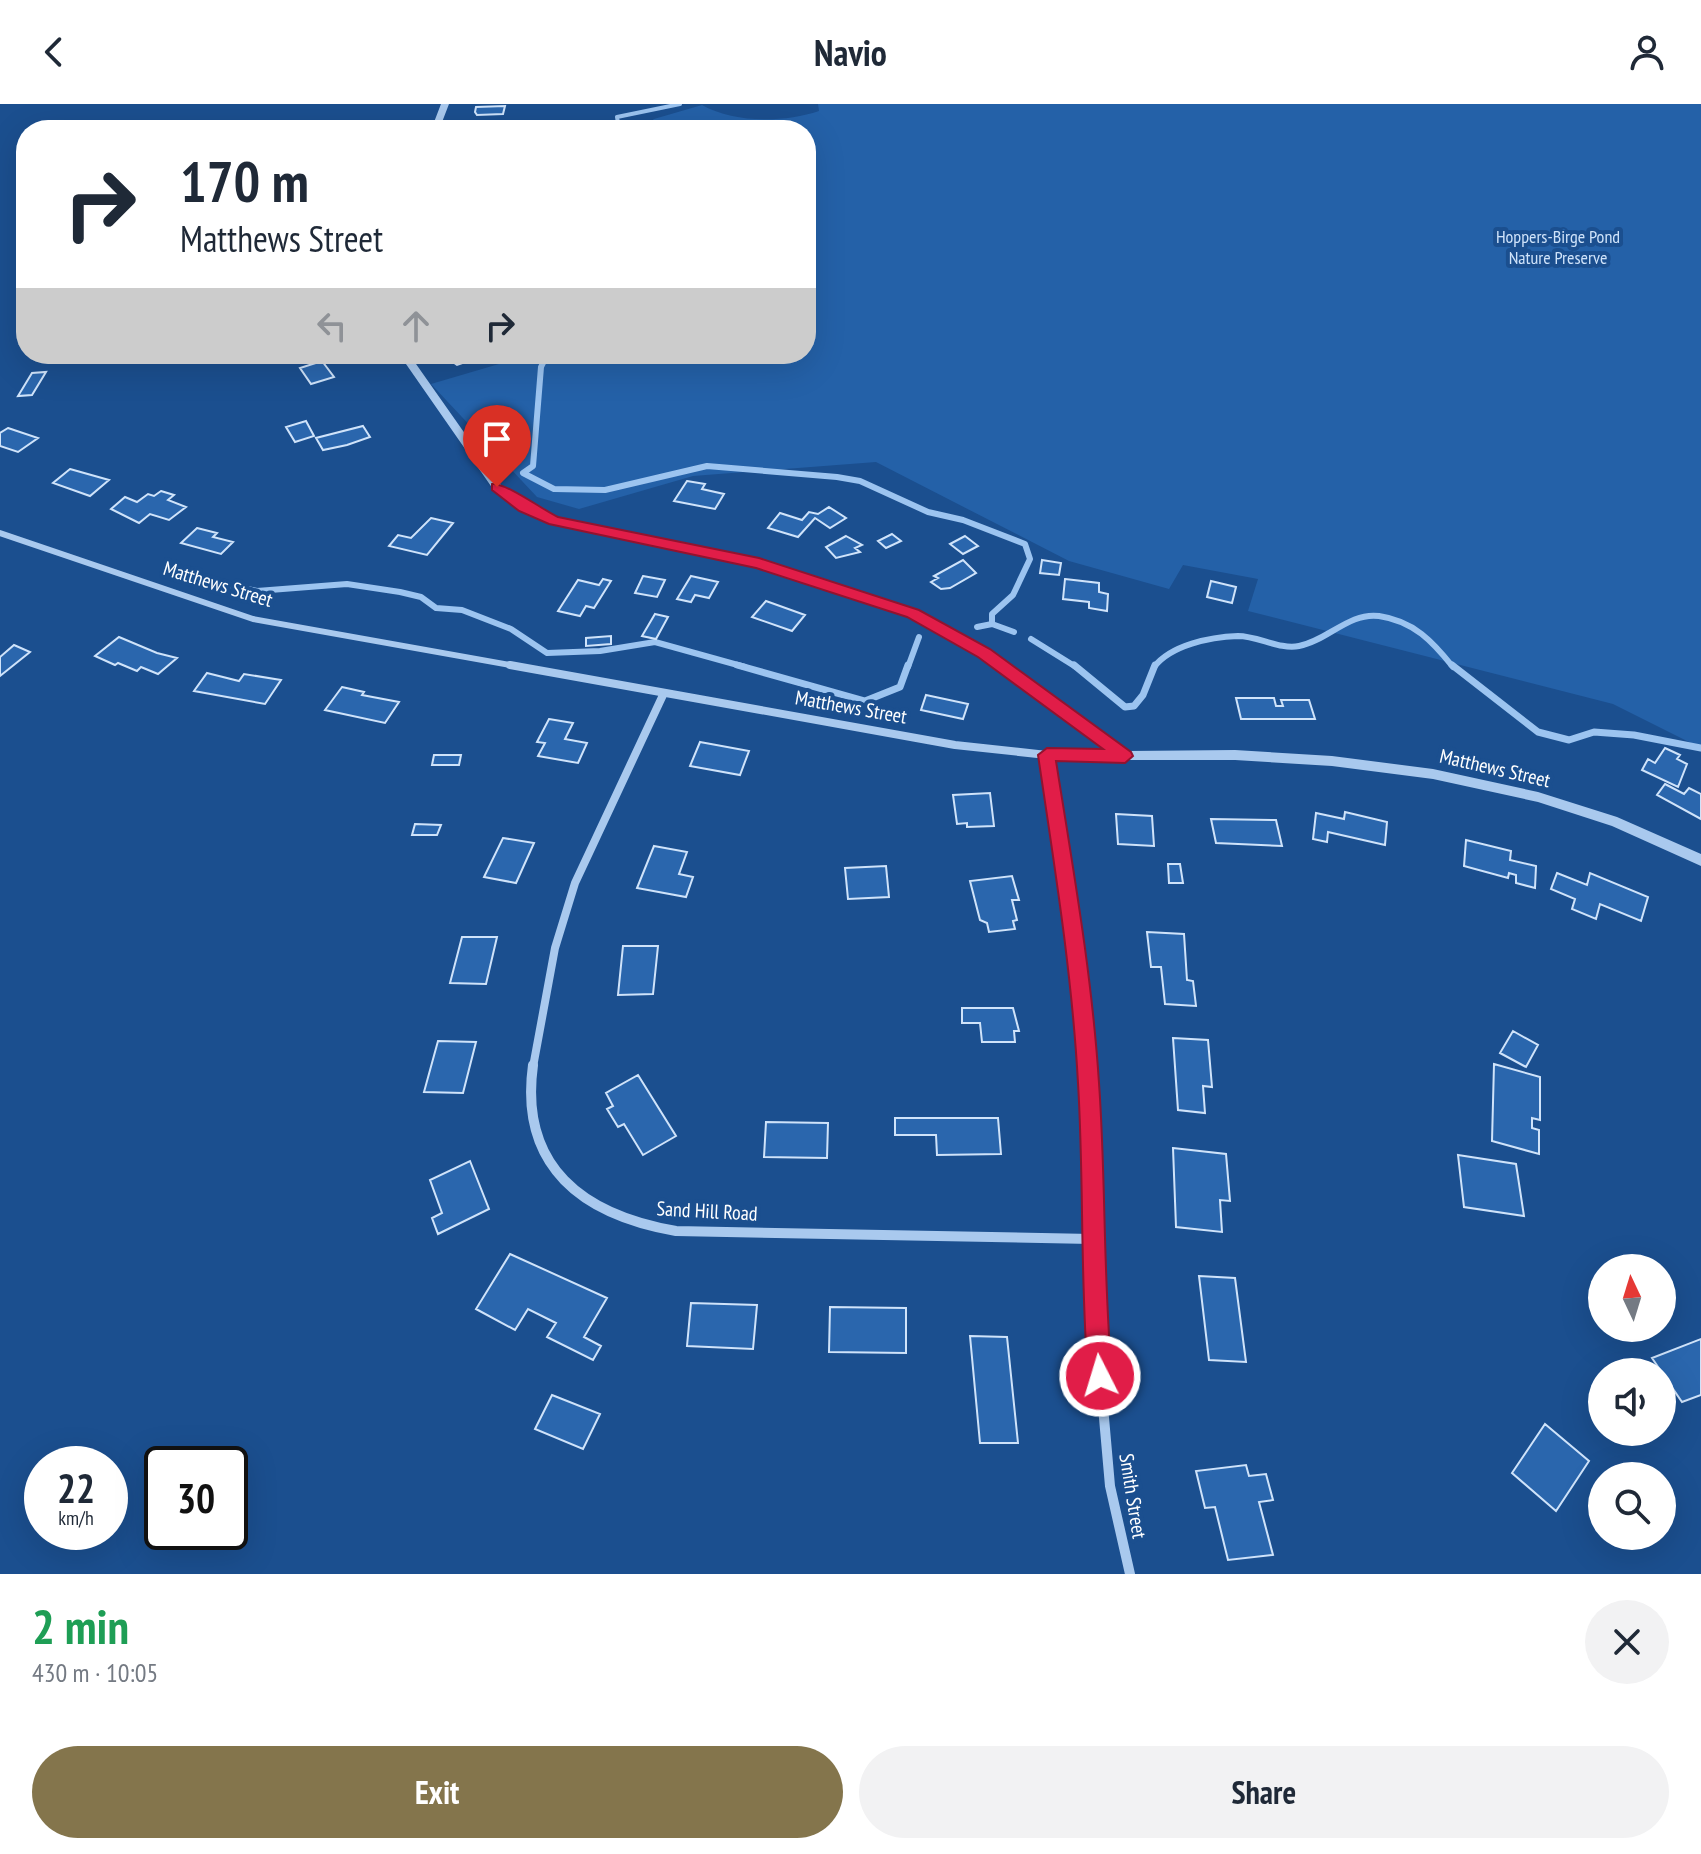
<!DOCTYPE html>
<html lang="en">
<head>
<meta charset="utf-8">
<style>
  :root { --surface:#fff; --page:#f2f2f3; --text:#1f2937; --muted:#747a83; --accent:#84754c }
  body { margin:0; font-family:"PT Sans Narrow",sans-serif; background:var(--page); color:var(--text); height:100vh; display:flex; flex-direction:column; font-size:30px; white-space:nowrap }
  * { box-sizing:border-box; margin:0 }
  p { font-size:26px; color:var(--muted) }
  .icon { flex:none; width:44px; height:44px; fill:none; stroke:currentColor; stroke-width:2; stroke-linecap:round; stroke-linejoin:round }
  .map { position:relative; height:1470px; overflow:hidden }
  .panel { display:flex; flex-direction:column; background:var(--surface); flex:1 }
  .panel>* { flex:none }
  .top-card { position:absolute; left:16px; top:16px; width:800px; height:244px; border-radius:32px; box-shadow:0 8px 32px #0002; background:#fff; color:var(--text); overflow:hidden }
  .needle { width:52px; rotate:356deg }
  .buttons { position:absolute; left:1588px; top:1150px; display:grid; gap:16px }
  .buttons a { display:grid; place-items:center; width:88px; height:88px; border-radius:50%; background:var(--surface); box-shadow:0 8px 32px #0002; font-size:40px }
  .speed { position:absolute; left:24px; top:1342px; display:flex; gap:16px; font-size:40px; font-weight:700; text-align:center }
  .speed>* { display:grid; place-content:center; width:104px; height:104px; border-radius:50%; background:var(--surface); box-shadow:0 8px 32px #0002; line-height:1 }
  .speed small { font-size:20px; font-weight:400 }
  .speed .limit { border:4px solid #111; border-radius:12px; background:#fff; color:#111 }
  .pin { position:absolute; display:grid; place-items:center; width:68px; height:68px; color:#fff; margin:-82px -34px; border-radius:50% 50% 50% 0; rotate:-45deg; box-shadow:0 0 8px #0007 }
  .pin .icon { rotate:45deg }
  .me { position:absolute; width:88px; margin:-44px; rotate:355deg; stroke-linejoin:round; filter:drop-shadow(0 0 6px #0008) }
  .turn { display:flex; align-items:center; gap:28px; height:168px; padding:0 32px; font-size:36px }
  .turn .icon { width:104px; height:104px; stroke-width:2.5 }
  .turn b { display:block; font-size:56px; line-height:68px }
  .lanes { display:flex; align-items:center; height:76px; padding:0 32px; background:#0003; justify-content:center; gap:40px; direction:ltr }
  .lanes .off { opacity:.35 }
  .round { display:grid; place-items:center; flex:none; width:84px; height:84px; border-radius:42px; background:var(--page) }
  .summary { display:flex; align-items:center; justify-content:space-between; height:136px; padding:0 32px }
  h1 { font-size:48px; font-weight:700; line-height:60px; color:#1e9e55 }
  .cta { display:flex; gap:16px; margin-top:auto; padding:16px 32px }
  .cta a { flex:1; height:92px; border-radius:48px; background:var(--accent); color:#fff; font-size:32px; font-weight:700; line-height:92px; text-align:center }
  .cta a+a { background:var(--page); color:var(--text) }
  header { display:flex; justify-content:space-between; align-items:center; height:104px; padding:0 32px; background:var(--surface); font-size:36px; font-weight:700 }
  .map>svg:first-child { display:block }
  .green { fill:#2461a8 }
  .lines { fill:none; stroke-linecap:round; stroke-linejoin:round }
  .stream-far2 { stroke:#9cc4f0; stroke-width:4 }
  .stream-far1 { stroke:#9cc4f0; stroke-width:6 }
  .stream { stroke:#9cc4f0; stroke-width:7 }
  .building { fill:#2a66ad; stroke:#cfe3fa; stroke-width:2 }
  .minor-far2 { stroke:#a9c9ee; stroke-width:6 }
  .minor-far1 { stroke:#a9c9ee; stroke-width:8 }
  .minor { stroke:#a9c9ee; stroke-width:10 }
  .tertiary { fill:#a9c9ee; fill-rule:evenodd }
  .route { fill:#e11d48; stroke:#92132f; stroke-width:2 }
  .labels { text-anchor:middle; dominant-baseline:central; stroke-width:8; stroke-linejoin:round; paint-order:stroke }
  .far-park-label { font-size:18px; fill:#cfe3fa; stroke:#1b4f8f }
  .street-label { font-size:20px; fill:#fff; stroke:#1b4f8f }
</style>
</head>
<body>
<header><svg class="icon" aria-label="back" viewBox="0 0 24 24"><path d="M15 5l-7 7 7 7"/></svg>Navio<svg class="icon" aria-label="person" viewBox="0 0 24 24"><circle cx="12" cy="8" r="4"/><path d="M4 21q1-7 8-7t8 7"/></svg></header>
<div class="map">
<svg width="1701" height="1470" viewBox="0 0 1701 1470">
  <rect width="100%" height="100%" fill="#1b4f8f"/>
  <path class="green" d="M818,0H1701V644L1613,600L1248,507L1258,475L1183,461L1169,485L1069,457L876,358L693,372L579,405L537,393L431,280L533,250H806V26H639L654,15L702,1C734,19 783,19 819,7Z"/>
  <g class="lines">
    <path class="stream-far2" d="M646,26L618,19L617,13L680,0"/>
    <path class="stream-far1" d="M561,250L545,255L541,263L533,362L523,369L554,385L605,386L707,362L837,373L860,377L928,408L963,416L1025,440L1030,455L1013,491L992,510V520L1014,528
      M587,250H591
      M166,467L257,487L347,480L400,488L421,493L436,504L462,506L511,525L547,549L600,547L655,538L745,563
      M977,523L992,520
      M1031,535L1076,563
      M908,563L919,533
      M1154,563C1171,541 1210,533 1238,532C1258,532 1280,546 1299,542C1327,537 1349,508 1379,512C1414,517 1433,538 1453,563"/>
    <path class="stream" d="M737,561L865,597L900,583L908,561
      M1074,561L1125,603L1134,602L1143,591L1155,561
      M1452,561L1538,628L1569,636L1594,628L1634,631L1701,644"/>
  </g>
  <path class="building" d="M505,2L503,10L477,11L475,8L476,3Z
    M453,250H489L457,261L446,253Z
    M322,257L334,273L311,280L300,264Z
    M46,268L32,291L18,292L32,269Z
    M306,317L314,332L295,338L286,323Z
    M363,322L370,333L347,341L323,346L316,334Z
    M8,324L38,334L18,348L0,342V329Z
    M70,365L109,376L90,392L53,379Z
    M687,377L705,380L702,385L724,390L715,405L674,397Z
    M161,387L174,391L168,396L186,403L169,416L150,410L139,419L111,405L125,393L137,398L148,390L154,392Z
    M829,403L846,414L830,424L815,414L798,433L768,424L780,409L802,416L809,408L818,410Z
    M431,414L453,419L427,451L389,442L398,431L411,434Z
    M197,424L217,429L213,433L233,438L221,450L181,439Z
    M892,430L901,437L886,444L878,437Z
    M846,432L862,441L855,444L860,448L836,454L826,443Z
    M965,432L978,442L963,450L950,440Z
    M963,456L976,469L950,484L941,485L931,478L938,474L934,472Z
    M1042,456L1061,459L1059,471L1040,469Z
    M643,472L665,476L657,493L635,489Z
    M691,472L718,478L709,494L695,491L691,498L677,495Z
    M603,475L611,477L594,504L586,502L580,512L558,507L578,476L599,481Z
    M1065,475L1099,479V488L1108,490L1107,507L1089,504V498L1063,495Z
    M1211,477L1236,483L1232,499L1207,493Z
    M766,497L805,511L792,527L752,513Z
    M655,510L668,513L656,535L642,532Z
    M611,532V540L586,542V534Z
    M119,533L157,549L177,554L158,570L141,563L137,567L118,559L115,561L95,552Z
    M14,541L30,548L0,572V553Z
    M207,569L239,577L244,570L281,576L265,600L194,587Z
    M342,583L364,588L362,591L399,598L385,619L325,606Z
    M926,591L968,600L963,615L921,606Z
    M1236,594H1274L1276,602H1283L1281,596H1309L1315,615H1241Z
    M549,615L573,619L565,635L587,639L578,659L538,652L545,639L537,638Z
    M700,638L749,647L740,671L690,662Z
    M1665,644L1680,651L1677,655L1687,660L1678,683L1642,666L1648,655L1655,659Z
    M434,651H461L459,661H432Z
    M1665,680L1684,690L1689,684L1701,690V715L1657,691Z
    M990,689L994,722L967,723V719L957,720L953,691Z
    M1345,708L1387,718L1385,741L1328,728L1327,738L1313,735L1316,709L1344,715Z
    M1116,710L1152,712L1154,742L1118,740Z
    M1211,715L1276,716L1282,742L1216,739Z
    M415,720L441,721L437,731H412Z
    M503,734L534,739L516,779L484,773Z
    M1466,736L1511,747L1510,756L1536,762L1535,784L1516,779V771L1509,769L1508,774L1464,762Z
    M654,742L687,748L679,770L693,773L686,793L637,784Z
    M1168,760H1180L1183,779H1169Z
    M886,762L889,793L848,795L845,764Z
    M1557,769L1587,781L1590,769L1648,793L1641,817L1600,800L1596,815L1572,805L1575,795L1551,785Z
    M1012,772L1019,796H1012L1017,816L1013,817L1015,825L989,828L987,819L980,816L970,777Z
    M1147,828L1184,830L1187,876L1193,877L1196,902L1165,900L1161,863H1151Z
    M462,833H497L486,880L450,879Z
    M623,842H658L653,890L618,891Z
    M962,904H1013L1019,927H1014L1015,938H982L980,919H962Z
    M1513,927L1538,941L1526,963L1500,949Z
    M1173,934L1208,936L1212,983L1203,982L1205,1009L1178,1006Z
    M438,937L476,938L463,989L424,988Z
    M1494,960L1540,973V1016L1532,1014V1024L1539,1026V1050L1492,1037Z
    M638,971L676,1032L643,1051L624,1020L618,1023L607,1005L613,1002L606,989Z
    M895,1014H998L1001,1050L937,1051L936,1031H895Z
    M766,1018L828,1019L827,1054L764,1053Z
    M1173,1044L1226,1050L1230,1097L1220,1096L1222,1128L1176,1123Z
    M1458,1051L1516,1060L1524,1112L1464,1103Z
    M470,1057L489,1105L438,1130L432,1114L442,1109L430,1076Z
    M510,1150L607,1194L584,1233L601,1242L593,1256L547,1233L556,1219L528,1205L515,1226L476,1205Z
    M1199,1172L1235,1174L1246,1258L1209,1256Z
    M691,1199L757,1201L753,1245L687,1242Z
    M830,1203L906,1204V1249L829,1248Z
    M970,1232L1007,1233L1018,1339H980Z
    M1701,1235V1291L1682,1298L1652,1254Z
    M552,1291L600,1310L583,1345L535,1325Z
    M1545,1320L1589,1357L1556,1407L1512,1369Z
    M1246,1361L1249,1372L1266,1370L1273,1396L1259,1398L1273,1451L1228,1456L1215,1403L1205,1404L1196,1367Z"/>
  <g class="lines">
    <path class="minor-far2" d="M0,429L253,515L521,563"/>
    <path class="minor-far1" d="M510,561L955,641L1047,651L1124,652
      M1047,651L1067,782L1086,963
      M533,963L555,844L575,779L663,591"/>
    <path class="minor" d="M533,961C519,1063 583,1111 676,1127L1092,1135
      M1086,961L1093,1189L1110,1382L1130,1470"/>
    <path class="tertiary" d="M441,0H449L439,26H431Z
      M399,250H409L501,381L529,401L557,414L759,455L917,506L988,546L1128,647L1235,646L1332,652L1433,665L1538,688L1617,713L1701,750V762L1612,722L1538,698L1433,675L1332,662L1235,656H1120L980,552L909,512L757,462L554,421L521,405L493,385Z"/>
  </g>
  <path class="route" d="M492,380C505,378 543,406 558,413L759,454L919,506L990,545L1131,648L1133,652L1125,659L1056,657C1073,764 1092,871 1099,979C1106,1076 1103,1174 1112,1272L1109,1280L1100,1284L1092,1280L1088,1272C1080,1174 1084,1076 1078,979C1072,869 1054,759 1038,651L1047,644L1103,645L978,553L907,513L756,464L549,420L519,407L492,386Z"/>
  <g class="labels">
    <g class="far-park-label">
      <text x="1558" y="132">Hoppers-Birge Pond<tspan x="1558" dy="21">Nature Preserve</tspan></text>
    </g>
    <g class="street-label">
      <text transform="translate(218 480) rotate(17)">Matthews Street</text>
      <text transform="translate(851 603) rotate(10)">Matthews Street</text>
      <text transform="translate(1495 664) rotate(13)">Matthews Street</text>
      <text transform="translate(707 1107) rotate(3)">Sand Hill Road</text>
      <text transform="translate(1133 1392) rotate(81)">Smith Street</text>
    </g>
  </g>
</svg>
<div class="buttons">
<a><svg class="needle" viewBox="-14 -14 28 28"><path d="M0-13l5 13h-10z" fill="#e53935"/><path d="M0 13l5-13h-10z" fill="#747a83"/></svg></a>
<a><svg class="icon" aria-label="sound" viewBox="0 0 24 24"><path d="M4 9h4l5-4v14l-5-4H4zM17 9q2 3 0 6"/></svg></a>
<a><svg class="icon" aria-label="search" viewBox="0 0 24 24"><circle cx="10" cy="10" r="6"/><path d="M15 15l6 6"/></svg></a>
</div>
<div class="speed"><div>22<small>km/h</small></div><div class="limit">30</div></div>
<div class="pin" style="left:497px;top:383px;background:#d93025"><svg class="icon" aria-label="arrive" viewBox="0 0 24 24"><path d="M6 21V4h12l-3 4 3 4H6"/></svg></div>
<svg class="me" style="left:1100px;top:1272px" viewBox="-20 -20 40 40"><circle r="17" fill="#e11d48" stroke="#fff" stroke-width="3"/><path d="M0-11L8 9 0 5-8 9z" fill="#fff"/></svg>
<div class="top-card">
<div class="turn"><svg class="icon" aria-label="right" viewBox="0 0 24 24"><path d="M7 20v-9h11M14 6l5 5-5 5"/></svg><div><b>170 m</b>Matthews Street</div></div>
<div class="lanes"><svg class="icon off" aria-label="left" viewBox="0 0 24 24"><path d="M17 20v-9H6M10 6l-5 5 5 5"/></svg><svg class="icon off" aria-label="ahead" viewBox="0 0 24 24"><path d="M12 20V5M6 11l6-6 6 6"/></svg><svg class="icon" aria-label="right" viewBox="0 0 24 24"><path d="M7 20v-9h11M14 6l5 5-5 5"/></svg></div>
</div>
</div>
<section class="panel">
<div class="summary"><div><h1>2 min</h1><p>430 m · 10:05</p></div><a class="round"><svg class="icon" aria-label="close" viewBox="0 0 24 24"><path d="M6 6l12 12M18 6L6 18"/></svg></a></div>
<div class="cta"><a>Exit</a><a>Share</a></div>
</section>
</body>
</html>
